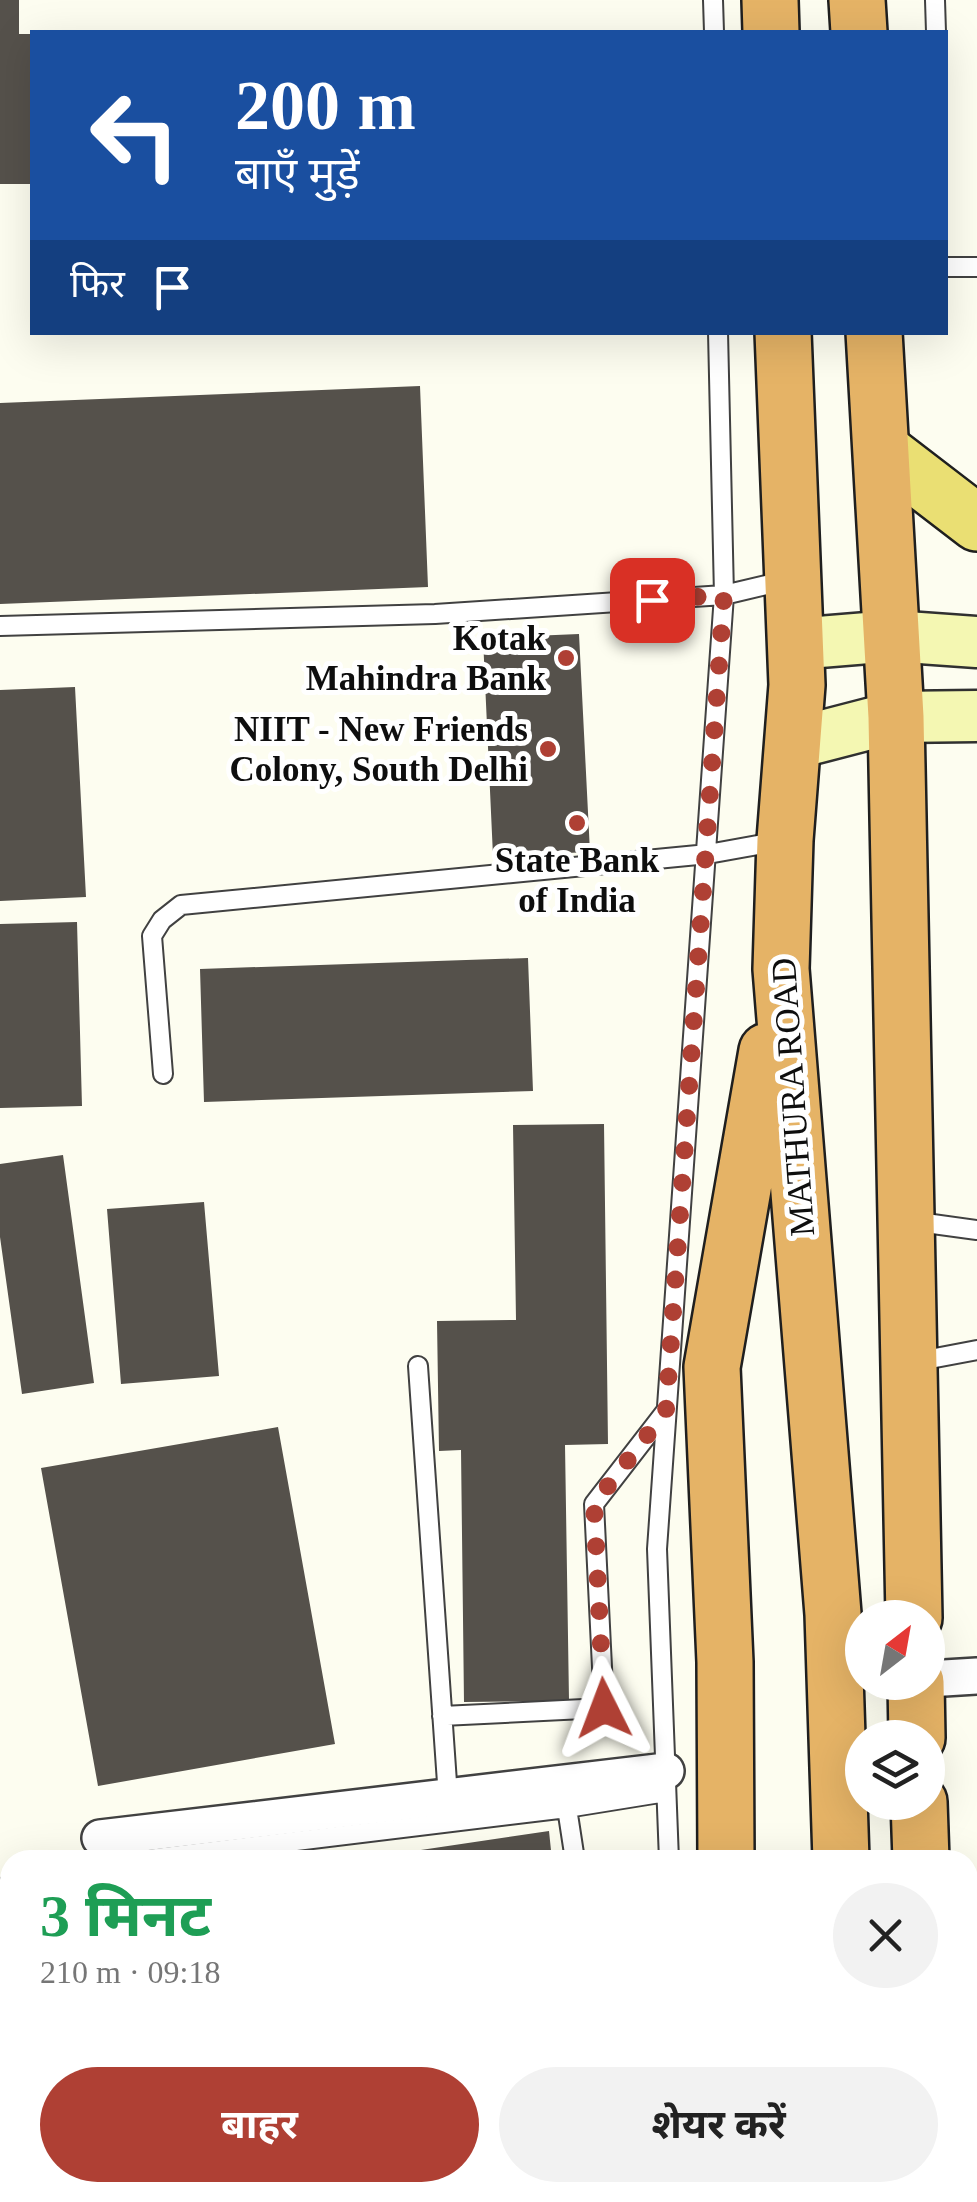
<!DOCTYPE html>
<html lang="hi">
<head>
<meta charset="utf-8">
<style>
  :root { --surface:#fff; --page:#f2f2f2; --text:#222; --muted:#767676; --accent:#af4034 }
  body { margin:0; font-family:"Times New Roman","Noto Sans Devanagari",serif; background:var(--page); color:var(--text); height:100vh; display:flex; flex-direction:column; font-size:38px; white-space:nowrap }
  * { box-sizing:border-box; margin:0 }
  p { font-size:32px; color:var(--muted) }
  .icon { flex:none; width:55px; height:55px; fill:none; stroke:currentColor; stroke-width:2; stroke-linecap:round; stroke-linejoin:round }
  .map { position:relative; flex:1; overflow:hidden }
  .details { position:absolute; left:0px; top:1850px; width:978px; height:352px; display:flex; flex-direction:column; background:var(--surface); border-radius:30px 30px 0 0; box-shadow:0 10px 40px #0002 }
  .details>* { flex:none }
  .top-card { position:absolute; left:30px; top:30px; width:918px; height:305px; border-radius:0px; box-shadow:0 10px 40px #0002; background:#1a4fa0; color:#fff; overflow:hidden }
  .needle { width:65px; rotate:31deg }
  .fabs { position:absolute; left:845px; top:1600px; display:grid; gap:20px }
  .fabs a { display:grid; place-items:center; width:100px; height:100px; border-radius:50%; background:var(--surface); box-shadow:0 10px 40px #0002; font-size:50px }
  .pin { position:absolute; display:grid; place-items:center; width:85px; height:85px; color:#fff; margin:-42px; border-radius:20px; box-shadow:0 5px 15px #0006 }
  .me { position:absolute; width:110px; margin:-55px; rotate:357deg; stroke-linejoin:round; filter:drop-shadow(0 0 8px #0008) }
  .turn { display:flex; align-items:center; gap:35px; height:210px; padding:0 40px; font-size:45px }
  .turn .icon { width:130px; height:130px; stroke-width:2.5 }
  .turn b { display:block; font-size:70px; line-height:85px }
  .then { display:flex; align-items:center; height:95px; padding:0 40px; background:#0003; gap:20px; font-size:38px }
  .round { display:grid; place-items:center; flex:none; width:105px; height:105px; border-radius:52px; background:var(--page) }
  .headline { display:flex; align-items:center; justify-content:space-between; height:170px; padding:0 40px }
  h1 { font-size:60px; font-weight:700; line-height:75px; color:#1e9e55 }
  .action { display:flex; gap:20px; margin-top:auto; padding:20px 40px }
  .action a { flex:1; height:115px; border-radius:60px; background:var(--accent); color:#fff; font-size:40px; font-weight:700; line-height:115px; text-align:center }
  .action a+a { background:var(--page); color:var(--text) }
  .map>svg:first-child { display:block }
  .building { fill:#55514b }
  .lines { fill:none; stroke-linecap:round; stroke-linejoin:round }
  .lane-casing { stroke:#414141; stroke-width:22 }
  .street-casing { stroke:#414141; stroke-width:40 }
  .secondary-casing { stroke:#303030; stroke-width:55 }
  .primary-casing { stroke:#1f1f1f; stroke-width:60 }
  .highway-casing { stroke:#1f1f1f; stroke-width:60 }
  .path { stroke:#303030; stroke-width:6; stroke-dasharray:10 5; stroke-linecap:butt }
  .lane { stroke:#fff; stroke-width:18 }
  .street { stroke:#fff; stroke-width:35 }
  .secondary { stroke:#f4f7b2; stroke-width:50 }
  .primary { stroke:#eadf73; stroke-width:55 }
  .highway { stroke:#e5b366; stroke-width:55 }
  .route { stroke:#af4034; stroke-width:18; stroke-dasharray:0 32.4 }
  .poi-dot { fill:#af4034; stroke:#fff; stroke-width:4 }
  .labels { text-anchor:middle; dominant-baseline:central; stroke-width:10; stroke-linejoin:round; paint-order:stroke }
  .poi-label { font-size:35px; font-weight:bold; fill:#0e0e0e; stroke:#fff; text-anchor:end }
  .street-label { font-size:35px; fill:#0e0e0e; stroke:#fff }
</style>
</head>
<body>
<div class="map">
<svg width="977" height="2202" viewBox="0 0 977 2202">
  <rect width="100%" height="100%" fill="#fdfdf0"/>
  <path class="building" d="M0,0H19V34H32V184H0Z
    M420,386L428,587L0,604V403Z
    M579,634L590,852L493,856L483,638Z
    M75,687L86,897L0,901V690Z
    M77,922L82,1106L0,1108V924Z
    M528,958L533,1091L204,1102L200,969Z
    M604,1124L608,1444L565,1445L569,1701L464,1702L461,1450L439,1451L437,1321L516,1320L513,1125Z
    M63,1155L94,1383L22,1394L0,1237V1164Z
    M204,1202L219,1376L121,1384L107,1209Z
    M278,1427L335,1744L98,1786L41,1468Z
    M549,1831L552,1860H368L367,1858Z
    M152,2192H526L527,2195L478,2202H153Z"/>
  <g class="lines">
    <g class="lane-casing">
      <path id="lane" d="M713,0L714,32
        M935,0L936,32
        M945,267H977
        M0,626L435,614L724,595L787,580
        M163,1074L152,936L162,920L181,905L708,854L780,841
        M911,1221L977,1230
        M914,1362L977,1350
        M418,1366L448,1797
        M442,1716L604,1708L594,1504L666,1411
        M140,1860L567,1808
        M575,1860L567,1808L666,1792
        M669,1860L657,1549L724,595L718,332
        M136,2192L137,2202
        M685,2192V2202
        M582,2202L600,2192"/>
    </g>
    <g class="street-casing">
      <path id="street" d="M928,1679L977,1676
        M100,1838L666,1771"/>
    </g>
    <g class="secondary-casing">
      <path id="secondary" d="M795,644L892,636L977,642
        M792,744L896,717L977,716"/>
    </g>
    <g class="primary-casing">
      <path id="primary" d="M882,450L977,523"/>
    </g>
    <g class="highway-casing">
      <path id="highway" d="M770,0L771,32
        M857,0L859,32
        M783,332L797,685L785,840L781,969L833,1614L841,1860
        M874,332L896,717L914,1618
        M916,1682L917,1738
        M919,1802L921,1860
        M726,1860L725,1662L712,1367L767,1051
        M729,2192V2202
        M852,2192V2202
        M932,2192V2202"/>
    </g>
    <path class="path" d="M0,1878L10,1884"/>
    <use href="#lane" class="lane"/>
    <use href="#street" class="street"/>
    <use href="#secondary" class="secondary"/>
    <use href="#primary" class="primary"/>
    <use href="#highway" class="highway"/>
  </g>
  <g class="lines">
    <path class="route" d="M604,1708L594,1504L666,1411L724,595L652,600"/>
  </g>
  <g class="poi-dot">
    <circle cx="566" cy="658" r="10"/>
    <circle cx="548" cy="749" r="10"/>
    <circle cx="577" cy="823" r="10"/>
  </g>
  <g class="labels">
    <g class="poi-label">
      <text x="546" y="638">Kotak<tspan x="546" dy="40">Mahindra Bank</tspan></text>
      <text x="528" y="729">NIIT - New Friends<tspan x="528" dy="40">Colony, South Delhi</tspan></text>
      <text x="577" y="860" text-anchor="middle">State Bank<tspan x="577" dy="40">of India</tspan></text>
    </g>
    <g class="street-label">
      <text transform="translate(793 1097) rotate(-94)">MATHURA ROAD</text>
    </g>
  </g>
</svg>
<div class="fabs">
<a><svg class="needle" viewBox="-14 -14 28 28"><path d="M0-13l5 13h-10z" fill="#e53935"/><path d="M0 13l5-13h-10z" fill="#767676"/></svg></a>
<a><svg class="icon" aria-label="layers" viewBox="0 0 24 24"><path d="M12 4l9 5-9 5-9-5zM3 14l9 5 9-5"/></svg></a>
</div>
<div class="pin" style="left:652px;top:600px;background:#d93025"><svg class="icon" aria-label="arrive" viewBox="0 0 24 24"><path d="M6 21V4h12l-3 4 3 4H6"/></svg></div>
<svg class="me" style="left:604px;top:1708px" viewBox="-20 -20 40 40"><path d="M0-17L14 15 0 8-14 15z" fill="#af4034" stroke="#fff" stroke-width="4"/></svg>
<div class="top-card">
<div class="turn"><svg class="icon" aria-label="left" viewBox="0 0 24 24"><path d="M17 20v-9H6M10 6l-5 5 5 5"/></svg><div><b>200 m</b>बाएँ मुड़ें</div></div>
<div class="then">फिर<svg class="icon" aria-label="arrive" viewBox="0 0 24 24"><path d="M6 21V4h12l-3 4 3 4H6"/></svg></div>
</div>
<section class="details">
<div class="headline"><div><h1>3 मिनट</h1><p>210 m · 09:18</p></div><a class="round"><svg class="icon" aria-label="close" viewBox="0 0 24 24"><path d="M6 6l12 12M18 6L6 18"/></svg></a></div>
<div class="action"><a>बाहर</a><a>शेयर करें</a></div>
</section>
</div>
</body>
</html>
